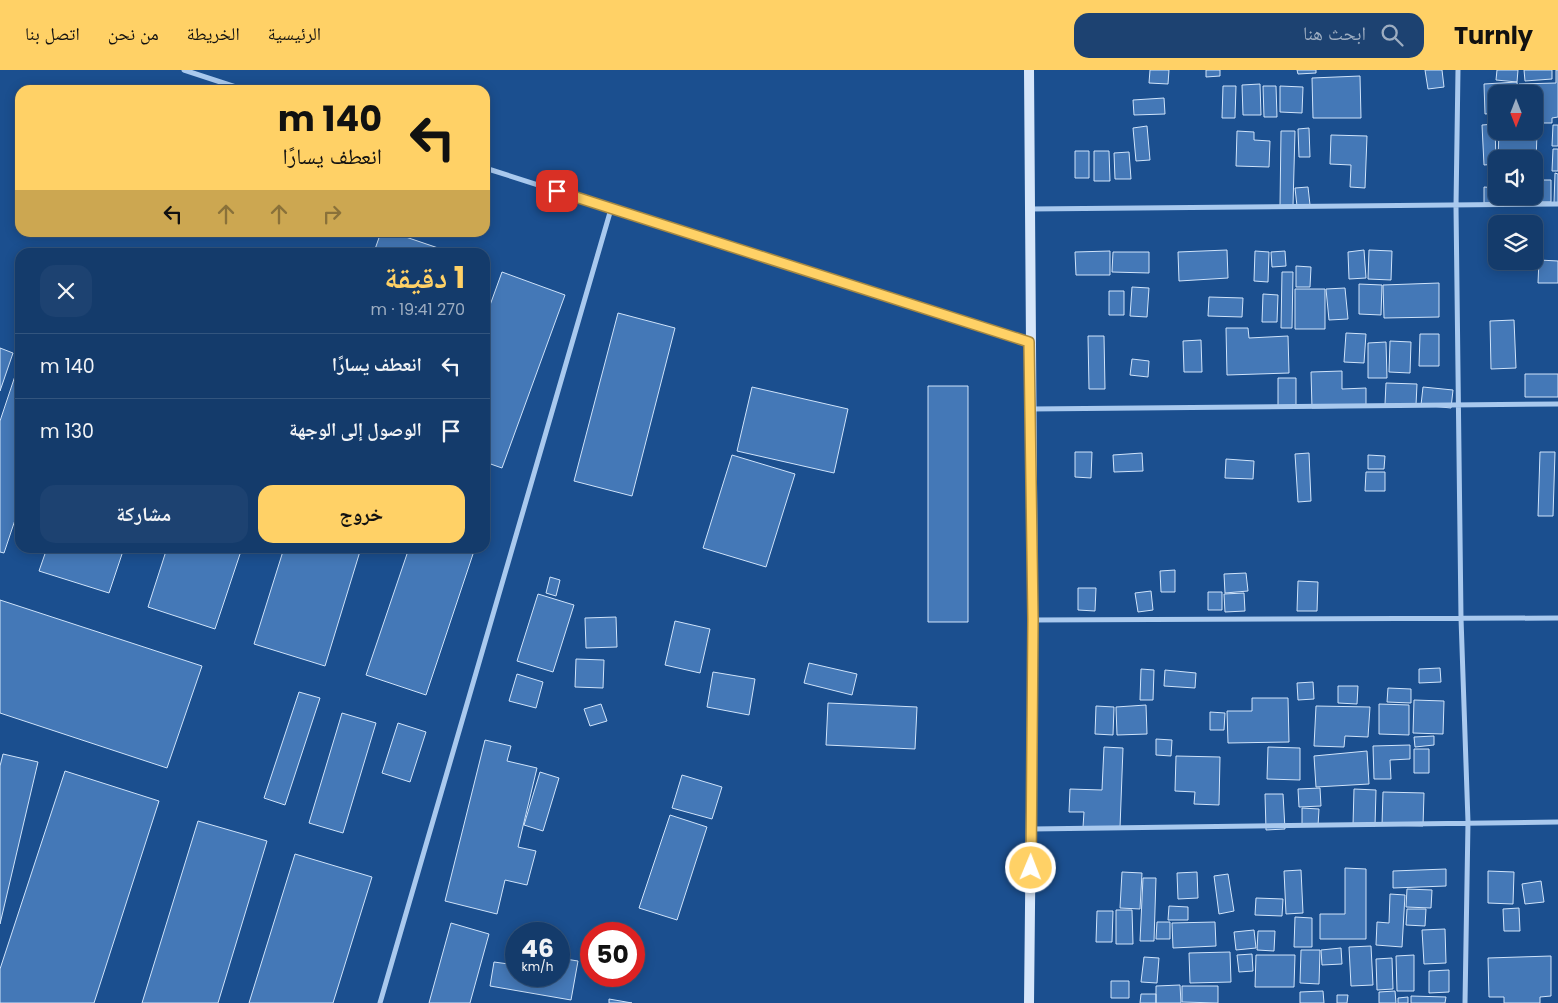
<!DOCTYPE html>
<html lang="ar">
<head>
<meta charset="utf-8">
<style>
  :root { --surface:#143b6b; --page:#1d4271; --text:#f1f3f6; --muted:#9dadc1; --line:#33557e; --accent:#ffd166 }
  body { margin:0; font-family:Poppins,"Noto Naskh Arabic",sans-serif; background:var(--page); color:var(--text); direction:rtl; height:100vh; display:flex; flex-direction:column; font-size:19px; white-space:nowrap }
  * { box-sizing:border-box; margin:0 }
  p { font-size:16px; color:var(--muted) }
  .icon { flex:none; width:28px; height:28px; fill:none; stroke:currentColor; stroke-width:2; stroke-linecap:round; stroke-linejoin:round }
  .map { position:relative; flex:1; overflow:hidden; direction:ltr }
  .side { position:absolute; left:15px; top:178px; width:475px; height:305px; display:flex; flex-direction:column; background:var(--surface); border-radius:15px; box-shadow:0 2px 12px #0003,0 0 0 1px var(--line); direction:rtl }
  .side>* { flex:none }
  .guide { position:absolute; left:15px; top:15px; width:475px; height:152px; border-radius:15px; box-shadow:0 2px 12px #0003,0 0 0 1px var(--line); direction:rtl; background:#ffd166; color:#111; overflow:hidden }
  .needle { width:32px; rotate:180deg }
  .controls { position:absolute; left:1488px; top:15px; display:grid; gap:10px }
  .controls a { display:grid; place-items:center; width:55px; height:55px; border-radius:10px; background:var(--surface); box-shadow:0 2px 12px #0003,0 0 0 1px var(--line); font-size:25px }
  .speed { position:absolute; left:505px; top:852px; display:flex; gap:10px; font-size:25px; font-weight:700; text-align:center }
  .speed>* { display:grid; place-content:center; width:65px; height:65px; border-radius:50%; background:var(--surface); box-shadow:0 2px 12px #0003,0 0 0 1px var(--line); line-height:1 }
  .speed small { font-size:12px; font-weight:400 }
  .speed .limit { border:8px solid #d22; background:#fff; color:#111 }
  .pin { position:absolute; display:grid; place-items:center; width:42px; height:42px; color:#fff; margin:-21px; border-radius:10px; box-shadow:0 2px 8px #0006 }
  .me { position:absolute; width:55px; margin:-28px; rotate:1deg; stroke-linejoin:round; filter:drop-shadow(0 0 4px #0008) }
  .turn { display:flex; align-items:center; gap:18px; height:105px; padding:0 25px; font-size:22px }
  .turn .icon { width:65px; height:65px; stroke-width:2.5 }
  .turn b { display:block; font-size:35px; line-height:42px }
  .lanes { display:flex; align-items:center; height:48px; padding:0 25px; background:#0003; justify-content:center; gap:25px; direction:ltr }
  .lanes .off { opacity:.35 }
  .round { display:grid; place-items:center; flex:none; width:52px; height:52px; border-radius:15px; background:var(--page) }
  .overview { display:flex; align-items:center; justify-content:space-between; height:85px; padding:0 25px }
  h1 { font-size:30px; font-weight:700; line-height:38px; color:var(--accent) }
  .primary-button { display:flex; gap:10px; margin-top:auto; padding:10px 25px }
  .primary-button a { flex:1; height:58px; border-radius:15px; background:var(--accent); color:#111; font-size:20px; font-weight:700; line-height:58px; text-align:center }
  .primary-button a+a { background:var(--page); color:var(--text) }
  ul { padding:0; list-style:none }
  li { display:flex; align-items:center; gap:15px; height:65px; padding:0 25px; border-top:1px solid var(--line) }
  li div { flex:1 }
  li b { display:block; font-size:19px }
  li em { font-style:normal }
  header { display:flex; align-items:center; gap:30px; box-sizing:border-box; height:70px; padding:0 25px; background:var(--accent); color:#111 }
  header strong { font-size:24px }
  nav { display:flex; gap:28px; margin-inline-start:auto; font-size:18px }
  .search { width:350px; height:45px; background:var(--page); display:flex; align-items:center; gap:12px; box-sizing:border-box; padding:0 18px; border-radius:15px; color:var(--muted); font-size:19px }
  .map>svg:first-child { display:block }
  .building { fill:#4478b7; stroke:#cfe3fa }
  .lines { fill:none; stroke-linecap:round; stroke-linejoin:round }
  .minor { stroke:#a9c9ee; stroke-width:5 }
  .secondary { stroke:#d6e6fa; stroke-width:10 }
  .route-casing { stroke:#a68842; stroke-width:12 }
  .route { stroke:#ffd166; stroke-width:9 }
</style>
</head>
<body>
<header>
<strong>Turnly</strong>
<div class="search"><svg class="icon" aria-label="search" viewBox="0 0 24 24"><circle cx="10" cy="10" r="6"/><path d="M15 15l6 6"/></svg>ابحث هنا</div>
<nav><a>الرئيسية</a><a>الخريطة</a><a>من نحن</a><a>اتصل بنا</a></nav>
</header>
<div class="map">
<svg width="1558" height="933" viewBox="0 0 1558 933">
  <rect width="100%" height="100%" fill="#1b4f8f"/>
  <path class="building" d="M1150,0H1169L1168,14L1149,13Z
    M1206,0H1220V6L1206,7Z
    M1297,0H1316V3L1298,4Z
    M1425,0H1442L1444,17L1428,19Z
    M1497,0H1518L1517,12L1496,10Z
    M1524,0H1552V9L1525,11Z
    M1556,0H1558V47L1552,48V53H1534V24H1519V14L1556,13Z
    M1360,6L1361,48H1313L1312,8Z
    M1517,12L1518,24H1496V43L1485,44L1484,14Z
    M1260,14L1261,45H1243L1242,15Z
    M1223,16H1236L1235,48H1222Z
    M1263,16H1276L1277,47H1264Z
    M1280,16L1303,17L1302,43L1280,42Z
    M1164,28L1165,44L1134,45L1133,30Z
    M1495,54L1496,94L1484,95L1482,55Z
    M1553,55H1558V76H1552Z
    M1147,56L1150,90L1136,91L1133,58Z
    M1309,58L1310,87H1299L1298,59Z
    M1237,61L1254,62V70L1270,71L1269,97L1236,96Z
    M1281,61H1295L1293,136H1280Z
    M1499,61H1537L1536,95L1534,94V89H1498Z
    M1331,65L1367,66L1365,118L1350,117L1351,95L1330,94Z
    M1553,79H1558V101H1552Z
    M1075,81H1089V108H1075Z
    M1094,81H1109L1110,111H1094Z
    M1129,82L1131,109H1115L1114,83Z
    M1555,103L1558,104V133H1554Z
    M1534,110H1551V132H1535Z
    M1308,117L1310,135L1297,136L1295,118Z
    M1484,117L1496,118V126H1501L1500,133H1484Z
    M381,162H391L450,182H374Z
    M1227,180L1228,208L1179,211L1178,182Z
    M1364,180L1366,208L1349,209L1348,182Z
    M1369,180L1392,181L1391,210L1368,209Z
    M1110,181V205H1076L1075,182Z
    M1255,181L1269,182L1268,212L1254,211Z
    M1285,181L1286,196L1272,197L1271,182Z
    M1113,182H1149V203L1112,202Z
    M1539,190L1558,191V213H1538Z
    M1296,196L1311,197L1310,217H1296Z
    M502,202L565,225L502,398L485,392V249Z
    M1282,202H1293L1292,258H1281Z
    M1439,213V247L1384,248L1383,215Z
    M1359,214L1382,215L1381,245L1359,244Z
    M1132,217L1149,218L1147,247L1130,246Z
    M1345,218L1348,249L1329,250L1326,219Z
    M1295,219H1325V259H1295Z
    M1109,221H1124V245H1109Z
    M1263,224L1278,225L1277,252H1262Z
    M1209,227L1243,228L1242,247L1208,246Z
    M618,243L675,258L632,426L574,411Z
    M1514,250L1516,298L1491,299L1490,251Z
    M1226,258H1248L1249,268L1288,266L1289,303L1227,305Z
    M1346,263L1366,264L1364,293L1344,292Z
    M1420,264H1439V296H1419Z
    M1088,266H1104L1105,319H1089Z
    M1201,270L1202,302H1184L1183,271Z
    M1390,271L1411,272L1410,303L1389,302Z
    M1386,272L1387,308H1368V273Z
    M0,278L13,283L0,321Z
    M1132,289L1149,291L1148,307L1130,305Z
    M20,291V435L4,483L0,482V351Z
    M1342,301V319L1366,318V337L1312,338L1311,302Z
    M1525,304H1558V327H1525Z
    M1278,308H1296V337H1278Z
    M1386,313L1417,314L1416,335L1385,334Z
    M928,316H968V552H928Z
    M752,317L848,339L834,403L737,381Z
    M1423,317L1453,320L1451,338L1421,335Z
    M1075,382H1092L1091,408L1075,407Z
    M1540,382H1555L1553,446H1538Z
    M1142,383L1143,401L1114,402L1113,385Z
    M1309,383L1311,431L1298,432L1295,384Z
    M732,385L795,404L766,497L703,478Z
    M1368,385L1385,386L1384,399H1368Z
    M1226,389L1254,391L1253,409L1225,408Z
    M1366,402H1385V421H1365Z
    M47,478H124L109,523L39,501Z
    M167,478H242L215,559L148,537Z
    M284,478H361L325,596L254,574Z
    M409,478H475L426,625L366,605Z
    M1175,500V522H1161L1160,501Z
    M1246,503L1248,521L1225,523L1224,504Z
    M550,507L560,510L556,526L546,523Z
    M1298,511L1318,512L1317,541H1297Z
    M1078,518H1096L1095,541L1078,540Z
    M1151,521L1153,540L1138,542L1135,523Z
    M1208,522H1222V540H1208Z
    M1244,523L1245,541L1225,542L1224,524Z
    M538,524L574,535L553,602L517,591Z
    M0,530L202,596L167,698L0,643Z
    M616,547L617,577L586,578L585,548Z
    M675,551L710,559L700,603L665,595Z
    M576,589L604,590L603,618L575,617Z
    M809,593L857,604L852,625L804,613Z
    M1440,598L1441,612L1419,613V599Z
    M1141,599L1154,600L1153,630H1140Z
    M1165,600L1196,603L1195,618L1164,616Z
    M713,602L755,609L749,645L707,637Z
    M517,604L543,612L536,638L509,631Z
    M1313,612L1314,629L1298,630L1297,613Z
    M1338,616H1358L1357,634L1338,633Z
    M1388,618L1411,619V633L1387,632Z
    M299,622L320,628L285,735L264,728Z
    M1252,628H1288L1289,672L1228,673L1227,641H1252Z
    M1414,630L1444,631L1443,664L1413,663Z
    M828,633L917,637L915,679L826,675Z
    M601,634L607,651L590,656L584,639Z
    M1379,634L1409,635V665L1379,664Z
    M1146,635L1147,664L1117,665L1116,637Z
    M1096,636L1114,637L1113,665L1095,664Z
    M1316,636L1370,637L1368,667L1345,666L1344,677L1314,676Z
    M1210,642L1225,643L1224,660H1210Z
    M342,643L376,653L343,763L309,753Z
    M398,653L426,662L410,712L382,703Z
    M1434,666V675L1415,677L1414,667Z
    M1156,669L1172,670L1171,686L1156,685Z
    M485,670L511,676L507,691L537,698L518,777L536,781L527,815L505,810L497,844L445,831Z
    M1410,675V689L1390,690L1391,709H1374L1373,676Z
    M1104,677L1123,678L1120,758L1083,757L1084,742H1069L1070,719L1102,720Z
    M1268,677L1300,678V710L1267,709Z
    M1414,679H1429V703H1414Z
    M1367,681L1369,714L1316,717L1314,686Z
    M3,684L38,692L0,854V696Z
    M1176,686L1220,687L1219,735L1194,734L1195,722L1175,721Z
    M65,701L159,731L94,933H0V899Z
    M540,702L559,708L543,761L524,755Z
    M682,705L722,717L712,749L672,738Z
    M1320,718L1321,736L1299,737L1298,719Z
    M1354,719L1376,720L1375,756L1353,755Z
    M1383,722L1424,723L1423,756L1382,755Z
    M1265,724H1283L1285,759L1266,760Z
    M1302,738L1319,739L1318,756H1302Z
    M670,745L707,757L677,850L639,838Z
    M198,751L267,771L218,933H142Z
    M295,784L372,807L333,933H249Z
    M1345,798L1366,799V869H1320V844H1345Z
    M1446,799V816L1393,818V801Z
    M1301,800L1303,843L1286,844L1284,801Z
    M1488,801L1514,802L1513,834L1488,833Z
    M1122,802L1142,803L1140,839L1120,838Z
    M1197,802L1198,828L1178,829L1177,803Z
    M1228,804L1234,841L1219,844L1214,806Z
    M1143,808H1156L1154,871H1140Z
    M1541,811L1544,832L1525,834L1522,814Z
    M1407,819L1432,820L1431,838L1406,837Z
    M1390,824L1405,825L1402,877L1376,875L1377,852L1389,853Z
    M1256,828L1283,829L1282,846L1255,845Z
    M1169,836L1188,837V850H1168Z
    M1519,838L1520,861H1504L1503,839Z
    M1407,839H1426L1425,856L1406,855Z
    M1116,840H1132L1133,874H1116Z
    M1097,841H1113L1112,872H1096Z
    M1295,847L1312,848V877H1294Z
    M1157,852H1170V869H1156Z
    M1215,852L1216,876L1173,878L1172,853Z
    M451,853L489,864L470,933H429Z
    M1445,859L1446,893L1424,894L1422,860Z
    M1254,860L1256,878L1236,880L1234,862Z
    M1258,861H1275L1274,881L1257,880Z
    M1371,876L1373,915L1351,916L1349,877Z
    M1341,878L1342,894L1322,895L1321,880Z
    M1301,880H1320L1319,914L1300,913Z
    M1230,882L1231,912L1190,913L1189,883Z
    M1252,884L1253,901L1239,902L1237,885Z
    M1256,885H1295L1294,917H1255Z
    M1414,885V921H1397L1396,886Z
    M1551,886V926L1540,927V933H1504V927H1489L1488,888Z
    M1144,887L1159,888L1157,913L1141,912Z
    M559,888L578,891L571,930L490,916L494,892L516,895V906H559Z
    M1392,888L1393,919L1377,920L1376,889Z
    M1449,900V922L1429,923V901Z
    M1111,911H1129V928H1111Z
    M1180,915L1181,933H1156V916Z
    M1182,916H1218V933L1182,932Z
    M1323,921L1324,933H1300V922Z
    M1395,921L1396,933H1379V922Z
    M1141,924H1156V933H1140Z
    M1337,925H1348L1347,933H1337Z
    M1411,926L1446,927L1445,933H1411Z
    M1408,927V933H1398V928Z
    M609,929L632,933H609Z"/>
  <g class="lines">
    <path class="minor" d="M184,0L245,20
      M1458,0L1456,136L1461,548L1468,752L1465,933
      M485,98L1029,272
      M1030,139L1558,134
      M1031,339L1558,334
      M1033,550L1558,548
      M1032,759L1558,752
      M380,933L611,139"/>
    <path class="secondary" d="M1029,0L1033,550L1029,933"/>
  </g>
  <g class="lines">
    <g class="route-casing">
      <path id="route" d="M557,121L1029,272L1033,550L1031,798"/>
    </g>
    <use href="#route" class="route"/>
  </g>
</svg>
<div class="controls">
<a><svg class="needle" viewBox="-14 -14 28 28"><path d="M0-13l5 13h-10z" fill="#e53935"/><path d="M0 13l5-13h-10z" fill="#9dadc1"/></svg></a>
<a><svg class="icon" aria-label="sound" viewBox="0 0 24 24"><path d="M4 9h4l5-4v14l-5-4H4zM17 9q2 3 0 6"/></svg></a>
<a><svg class="icon" aria-label="layers" viewBox="0 0 24 24"><path d="M12 4l9 5-9 5-9-5zM3 14l9 5 9-5"/></svg></a>
</div>
<div class="speed"><div>46<small>km/h</small></div><div class="limit">50</div></div>
<div class="pin" style="left:557px;top:121px;background:#d93025"><svg class="icon" aria-label="arrive" viewBox="0 0 24 24"><path d="M6 21V4h12l-3 4 3 4H6"/></svg></div>
<svg class="me" style="left:1031px;top:798px" viewBox="-20 -20 40 40"><circle r="17" fill="#ffd166" stroke="#fff" stroke-width="3"/><path d="M0-11L8 9 0 5-8 9z" fill="#fff"/></svg>
<div class="guide">
<div class="turn"><svg class="icon" aria-label="left" viewBox="0 0 24 24"><path d="M17 20v-9H6M10 6l-5 5 5 5"/></svg><div><b>140 m</b>انعطف يسارًا</div></div>
<div class="lanes"><svg class="icon" aria-label="left" viewBox="0 0 24 24"><path d="M17 20v-9H6M10 6l-5 5 5 5"/></svg><svg class="icon off" aria-label="ahead" viewBox="0 0 24 24"><path d="M12 20V5M6 11l6-6 6 6"/></svg><svg class="icon off" aria-label="ahead" viewBox="0 0 24 24"><path d="M12 20V5M6 11l6-6 6 6"/></svg><svg class="icon off" aria-label="right" viewBox="0 0 24 24"><path d="M7 20v-9h11M14 6l5 5-5 5"/></svg></div>
</div>
<section class="side">
<div class="overview"><div><h1>1 دقيقة</h1><p>270 m · 19:41</p></div><a class="round"><svg class="icon" aria-label="close" viewBox="0 0 24 24"><path d="M6 6l12 12M18 6L6 18"/></svg></a></div>
<ul>
<li><svg class="icon" aria-label="left" viewBox="0 0 24 24"><path d="M17 20v-9H6M10 6l-5 5 5 5"/></svg><div><b>انعطف يسارًا</b></div><em>140 m</em></li>
<li><svg class="icon" aria-label="arrive" viewBox="0 0 24 24"><path d="M6 21V4h12l-3 4 3 4H6"/></svg><div><b>الوصول إلى الوجهة</b></div><em>130 m</em></li>
</ul>
<div class="primary-button"><a>خروج</a><a>مشاركة</a></div>
</section>
</div>
</body>
</html>
